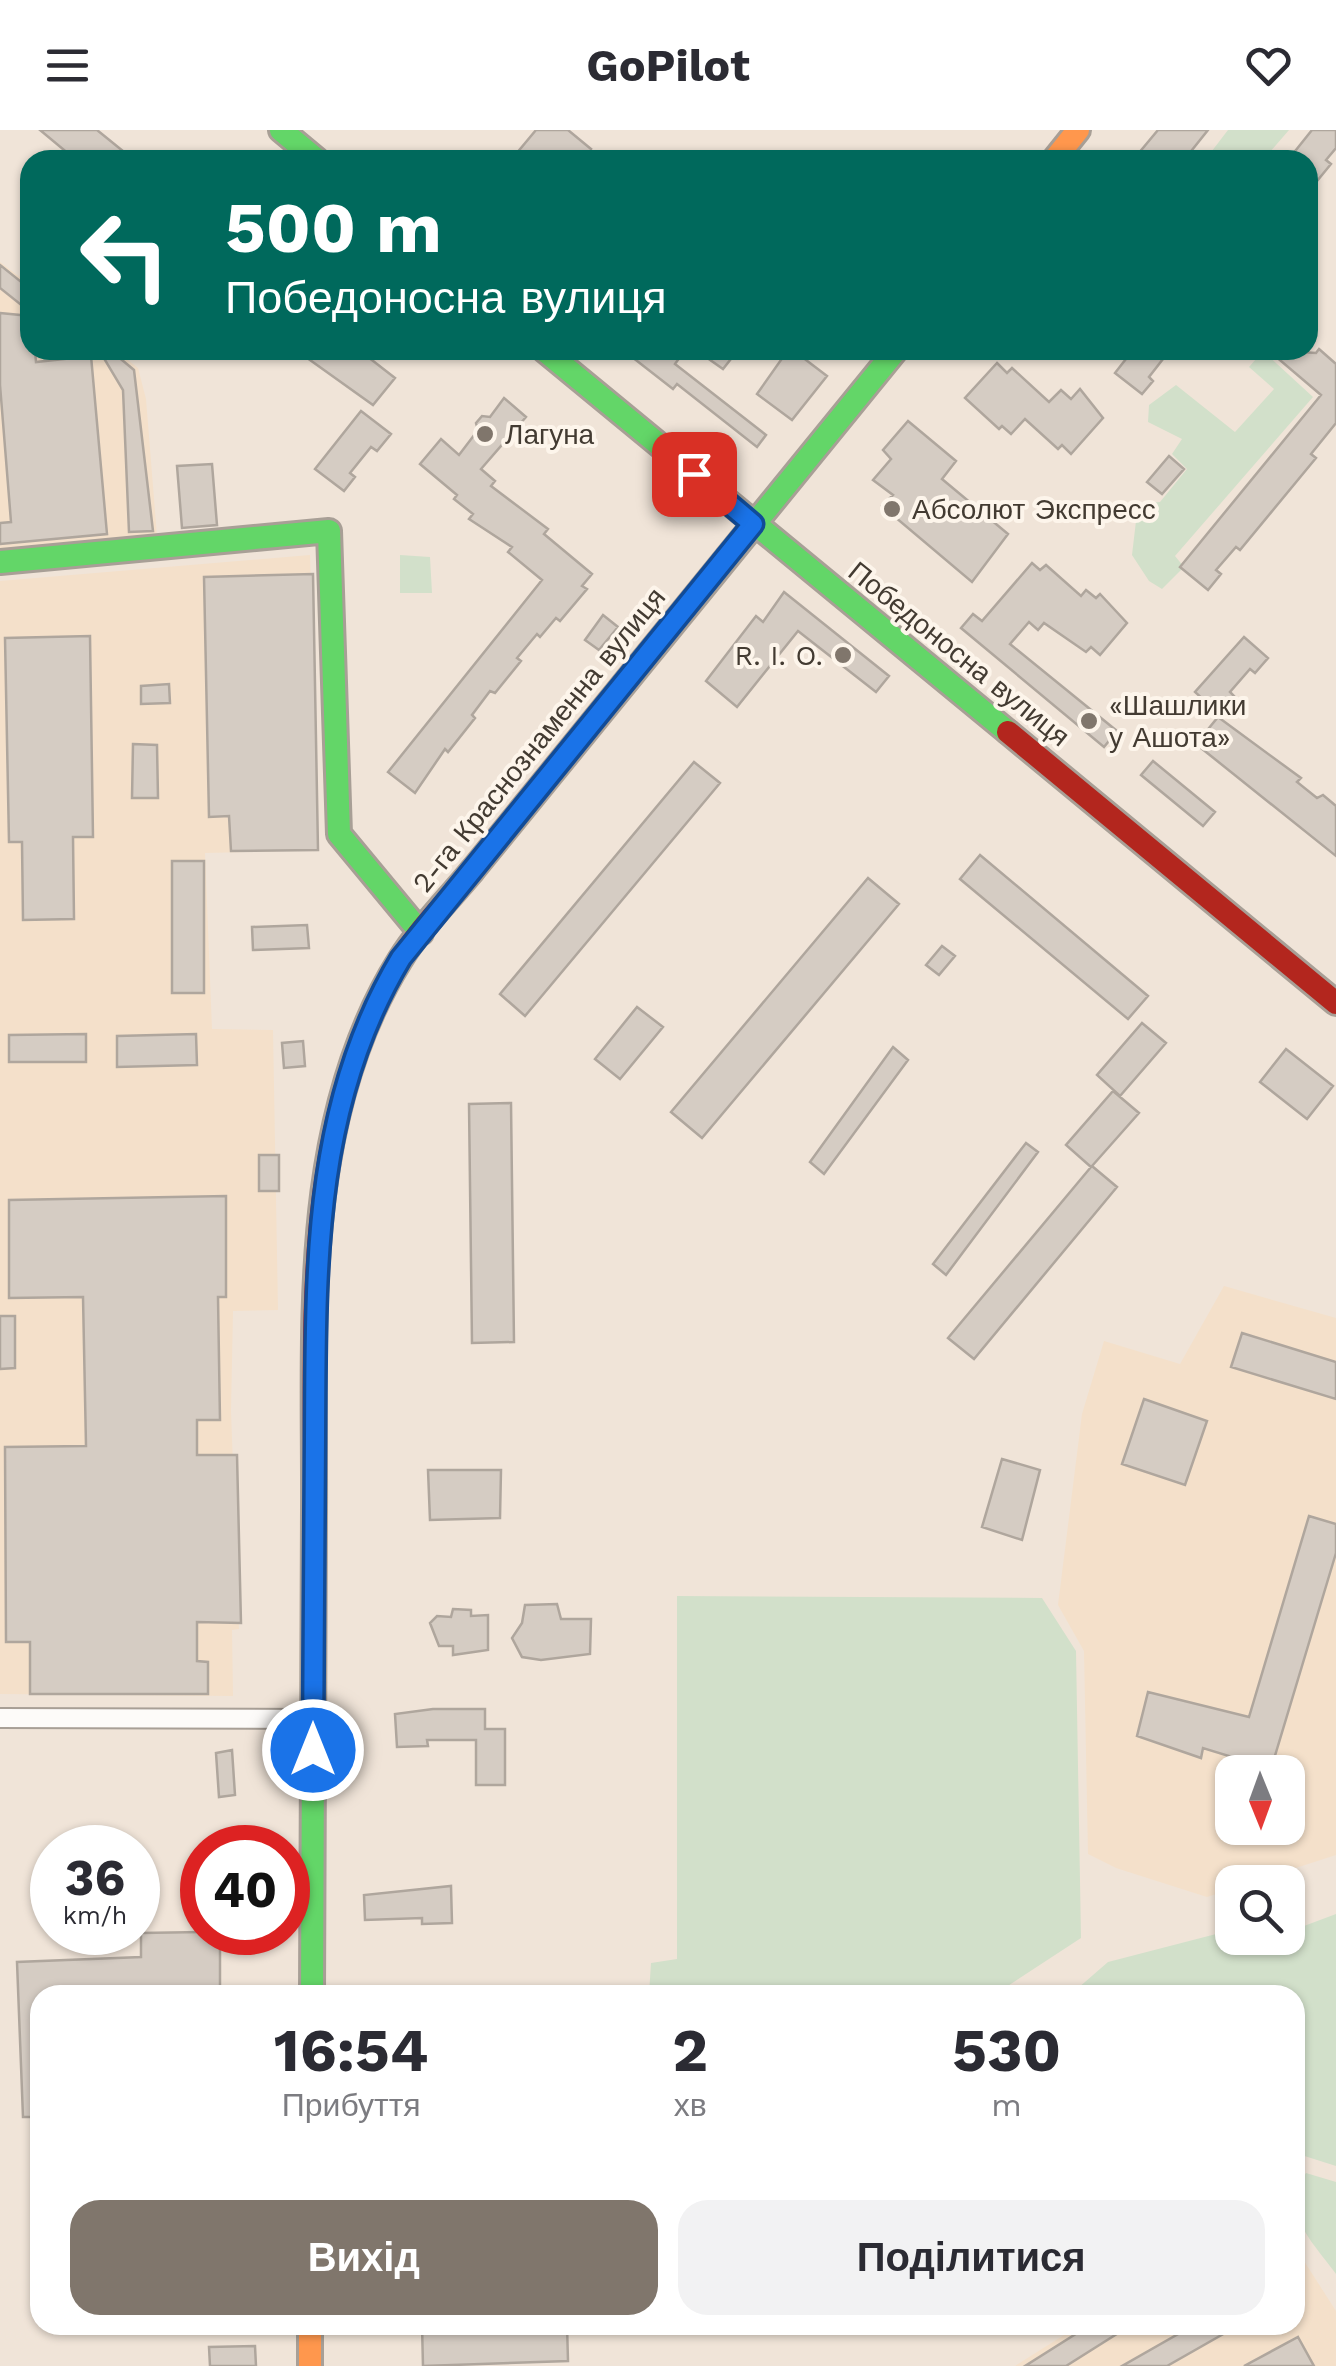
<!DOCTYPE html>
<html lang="uk">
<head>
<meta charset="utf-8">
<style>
  :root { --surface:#fff; --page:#f2f2f3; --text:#2b2b33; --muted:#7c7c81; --accent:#80766c }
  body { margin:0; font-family:"Work Sans",sans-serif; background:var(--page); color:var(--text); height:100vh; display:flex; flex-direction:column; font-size:38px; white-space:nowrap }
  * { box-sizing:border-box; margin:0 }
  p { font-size:32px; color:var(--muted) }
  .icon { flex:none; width:55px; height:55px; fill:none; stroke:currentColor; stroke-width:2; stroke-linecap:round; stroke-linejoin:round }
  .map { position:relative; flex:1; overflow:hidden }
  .details { position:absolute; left:30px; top:1855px; width:1275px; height:350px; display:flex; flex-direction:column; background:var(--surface); border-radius:30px; box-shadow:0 2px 8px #0004 }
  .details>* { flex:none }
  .hud { position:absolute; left:20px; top:20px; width:1298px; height:210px; border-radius:30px; box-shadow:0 2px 8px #0004; background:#00695c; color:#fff; overflow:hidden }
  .needle { width:65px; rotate:179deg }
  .controls { position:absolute; left:1215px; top:1625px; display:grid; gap:20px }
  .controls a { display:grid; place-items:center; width:90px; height:90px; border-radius:20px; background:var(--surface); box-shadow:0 2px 8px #0004; font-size:50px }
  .speed { position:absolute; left:30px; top:1695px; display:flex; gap:20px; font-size:50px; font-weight:700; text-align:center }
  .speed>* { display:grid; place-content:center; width:130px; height:130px; border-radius:50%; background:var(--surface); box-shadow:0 2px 8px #0004; line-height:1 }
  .speed small { font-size:25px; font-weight:400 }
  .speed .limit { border:15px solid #d22; background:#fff; color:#111 }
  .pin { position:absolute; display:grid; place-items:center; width:85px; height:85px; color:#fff; margin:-42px; border-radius:20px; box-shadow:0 5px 15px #0006 }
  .me { position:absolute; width:110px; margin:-55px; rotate:0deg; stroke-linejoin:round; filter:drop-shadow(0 0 8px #0008) }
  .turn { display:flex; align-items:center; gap:35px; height:210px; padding:0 40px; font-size:45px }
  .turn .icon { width:130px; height:130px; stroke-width:2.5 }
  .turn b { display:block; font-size:70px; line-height:85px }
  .eta { display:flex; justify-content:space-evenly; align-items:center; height:170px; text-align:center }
  .eta b { font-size:60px; font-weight:700; line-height:70px }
  .cta { display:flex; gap:20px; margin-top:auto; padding:20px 40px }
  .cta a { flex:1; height:115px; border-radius:30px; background:var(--accent); color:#fff; font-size:40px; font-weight:700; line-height:115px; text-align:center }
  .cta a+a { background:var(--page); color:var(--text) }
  header { display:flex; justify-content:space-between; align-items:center; height:130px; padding:0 40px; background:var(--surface); font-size:45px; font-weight:700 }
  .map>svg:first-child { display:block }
  .built { fill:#f4e0ca; fill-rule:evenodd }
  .green { fill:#d2e0ca }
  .building { fill:#d5ccc3; stroke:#afa69d; stroke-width:2.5 }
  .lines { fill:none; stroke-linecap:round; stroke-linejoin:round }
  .street-casing { stroke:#a89f96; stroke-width:22 }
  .fast-casing { stroke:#a89f96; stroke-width:28 }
  .slow-casing { stroke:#a89f96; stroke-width:28 }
  .jam-casing { stroke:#a89f96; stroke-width:28 }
  .street { stroke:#fdfbf9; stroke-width:18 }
  .fast { stroke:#63d668; stroke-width:22 }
  .slow { stroke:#ff974d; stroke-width:22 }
  .jam { stroke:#b3261e; stroke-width:22 }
  .route-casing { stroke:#114b97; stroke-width:25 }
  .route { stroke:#1a73e8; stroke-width:18 }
  .poi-dot { fill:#80766c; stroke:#fdf5eb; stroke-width:4 }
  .labels { text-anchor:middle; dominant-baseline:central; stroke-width:8; stroke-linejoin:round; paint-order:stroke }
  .poi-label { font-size:28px; fill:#433b32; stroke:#fdf5eb; text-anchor:start }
  .street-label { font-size:28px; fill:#433b32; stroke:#fdf5eb }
</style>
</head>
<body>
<header><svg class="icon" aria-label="menu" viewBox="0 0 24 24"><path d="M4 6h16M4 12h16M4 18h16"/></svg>GoPilot<svg class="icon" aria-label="heart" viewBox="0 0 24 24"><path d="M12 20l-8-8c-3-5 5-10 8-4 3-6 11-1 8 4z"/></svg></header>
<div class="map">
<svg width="1336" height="2236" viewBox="0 0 1336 2236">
  <rect width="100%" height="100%" fill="#f0e4d8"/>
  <path class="built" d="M0,132L30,155V220H115L138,238L146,269L157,406L0,420Z
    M310,425L318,720L205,723L212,899L273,900L278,1180L233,1181L231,1281L239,1499L232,1500L233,1566L0,1564V451Z
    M1224,1156L1336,1188V1725L1252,1752H1232V1759L1207,1767L1116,1738L1088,1724L1084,1521L1058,1475L1082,1284L1104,1211L1180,1234ZM1232,1642H1288V1698H1232Z
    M1295,2117L1336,2181V2236H1015L1080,2195H1295Z"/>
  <path class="green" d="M1228,0H1289L1263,30H1205Z
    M1263,221L1313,267L1175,426L1184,437L1162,459L1149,451L1132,425L1138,374L1160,372L1187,339L1172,324L1182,309L1148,292L1149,275L1176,255L1235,302L1274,259L1249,237Z
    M400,425L430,427L432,463H400Z
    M677,1466L1042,1468L1076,1521L1081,1808L994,1865H649L651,1833L677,1829Z
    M1336,1784V2036L1295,2023V1865H1070L1108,1832L1220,1803H1232V1808H1288V1802Z
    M1306,2043L1336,2052V2144C1313,2112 1278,2081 1306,2043Z"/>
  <path class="building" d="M40,0H97L134,30H76Z
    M536,0H568L591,19L582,30H511Z
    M1158,0H1208L1184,30H1133Z
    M1312,0H1336V18L1326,30L1331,34L1308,62V30H1288Z
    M0,135L30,159V182L0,158Z
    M0,183L30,186V220H35L36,232L91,226L107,404L0,414V393L11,392L0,255Z
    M1319,219L1336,234V293L1311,324L1316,328L1240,420L1236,417L1216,440L1221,444L1208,460L1180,437L1321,265L1268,220L1316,223Z
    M99,220H110L134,240L153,401L129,402L123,260Z
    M296,220H359L395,248L373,275Z
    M623,220H685L675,234L766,305L757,317L677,254L673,259Z
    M696,220H738L723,239Z
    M788,220H801L809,226L806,230L827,246L792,290L757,264Z
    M1133,220H1170L1149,247L1153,251L1142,264L1115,243Z
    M997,233L1007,243L1012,238L1049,272L1061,260L1071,269L1080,259L1103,288L1071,324L1062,315L1058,319L1025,289L1011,304L1002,296L999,299L965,268Z
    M504,268L526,287L481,339L495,351L491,356L548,399L544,404L592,444L582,456L587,459L560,491L556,488L540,507L537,504L517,528L521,531L495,563L490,561L472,585L475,588L448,622L445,619L415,663L388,642L542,450L508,422L512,417L469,389L473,384L454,369L457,365L420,334L441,309L459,325L478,300L476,293L482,286L490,287Z
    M361,281L391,304L377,321L371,317L350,343L355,347L344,361L315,339Z
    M908,291L956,331L942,349L1008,404L972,452L882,376L893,365L873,350L891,329L883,320Z
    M1169,326L1184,339L1162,364L1147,352Z
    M212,334L217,395L182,398L177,336Z
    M1032,433L1040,440L1046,435L1081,466L1086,460L1096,468L1100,464L1127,493L1100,525L1091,517L1086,522L1044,493L1038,500L1029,492L1010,514L1117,601L1104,617L961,498L973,484L982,491Z
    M313,444L318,720L231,721L229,686L209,687L204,447Z
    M784,462L889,546L876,562L798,501L737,577L706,551L756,486L763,492Z
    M603,485L618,497L599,520L585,510Z
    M90,506L93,707H73L74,789L23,790L22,712H9L5,508Z
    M1244,507L1268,528L1255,543L1250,539L1230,562L1235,567L1220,585L1195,562Z
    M169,554L170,573L141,574V556Z
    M1218,587L1301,648L1297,652L1317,668L1323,665L1336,676V726L1196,614Z
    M133,614L157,615L158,668H132Z
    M1153,631L1215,682L1203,696L1141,645Z
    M694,632L720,653L525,886L500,864Z
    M980,725L1148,866L1128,889L960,749Z
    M172,731H204V863H172Z
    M868,748L899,774L702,1008L671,982Z
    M307,795L309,818L253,820L252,797Z
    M942,816L955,826L939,845L926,835Z
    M637,877L663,897L620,949L595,929Z
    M1142,893L1166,913L1120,966L1097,945Z
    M86,904V932H9V905Z
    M196,904L197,935L117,937V906Z
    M303,911L305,936L284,938L282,913Z
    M893,917L908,930L824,1044L810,1032Z
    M1286,919L1333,956L1307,989L1260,952Z
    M1113,961L1139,983L1092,1036L1117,1057L974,1229L948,1208L1091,1037L1066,1015Z
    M511,973L514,1212L472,1213L469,974Z
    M1026,1013L1038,1022L946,1145L933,1134Z
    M259,1025H279V1061H259Z
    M226,1066V1167H218L220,1290H197V1325H237L241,1493L197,1492V1531L208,1532V1564H30V1512H6L5,1317L86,1316L83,1167L9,1168V1070Z
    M0,1186H15V1238L0,1239Z
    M1242,1203L1336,1232V1269L1231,1237Z
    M1144,1269L1207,1291L1185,1355L1122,1334Z
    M1002,1329L1040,1340L1022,1410L982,1397Z
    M428,1340H501L500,1388L430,1390Z
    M1309,1386L1336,1394V1423L1271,1639L1203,1618L1201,1628L1137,1606L1148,1562L1249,1587Z
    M557,1474L561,1489H591L590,1524L541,1530L522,1527L512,1508L522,1493L525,1475Z
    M453,1479L471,1480V1486L488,1485V1520L453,1525V1516H439L430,1493L437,1486L451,1487Z
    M433,1579H485V1599H505V1655H476V1610H427L428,1616L397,1617L395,1584Z
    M232,1620L235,1665L219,1667L216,1623Z
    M451,1756L452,1793L422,1794V1788L365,1790L364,1765Z
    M202,1802H220V1865H40V1987H23L17,1832L141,1827V1803Z
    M422,2195H567L568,2231L423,2236Z
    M1090,2195H1131L1066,2236H1025Z
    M1194,2195H1239L1167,2236H1122Z
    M1298,2207L1314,2236H1244Z
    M255,2216L256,2236H210L209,2217Z"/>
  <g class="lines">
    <g class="street-casing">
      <path id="street" d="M0,1588L313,1589"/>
    </g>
    <g class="fast-casing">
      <path id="fast" d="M281,0L317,30
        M544,220L1008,602
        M0,432L329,401L339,704L421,803
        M472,741L896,220
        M312,1865L314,1380"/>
    </g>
    <g class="slow-casing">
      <path id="slow" d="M1054,30L1078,0
        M310,2195V2236"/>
    </g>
    <g class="jam-casing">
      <path id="jam" d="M1008,602L1336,873
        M314,1380C315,1198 299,992 400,830C419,799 448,770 472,741"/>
    </g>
    <use href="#street" class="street"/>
    <use href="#fast" class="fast"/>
    <use href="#slow" class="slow"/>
    <use href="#jam" class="jam"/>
  </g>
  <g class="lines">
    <g class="route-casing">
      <path id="route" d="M313,1620C314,1516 314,1412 315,1307C316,1140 312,976 401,828L753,394L694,344"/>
    </g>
    <use href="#route" class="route"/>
  </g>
  <g class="poi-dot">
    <circle cx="485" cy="304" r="10"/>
    <circle cx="892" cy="379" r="10"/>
    <circle cx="843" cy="525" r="10"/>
    <circle cx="1089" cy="591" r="10"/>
  </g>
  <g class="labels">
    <g class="poi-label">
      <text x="505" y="304">Лагуна</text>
      <text x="912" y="379">Абсолют Экспресс</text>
      <text x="823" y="525" text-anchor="end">R. I. O.</text>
      <text x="1109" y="575">«Шашлики<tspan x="1109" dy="32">у Ашота»</tspan></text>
    </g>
    <g class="street-label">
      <text transform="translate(959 524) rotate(39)">Победоносна вулиця</text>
      <text transform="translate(539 610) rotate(-51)">2-га Краснознаменна вулиця</text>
    </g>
  </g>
</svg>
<div class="controls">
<a><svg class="needle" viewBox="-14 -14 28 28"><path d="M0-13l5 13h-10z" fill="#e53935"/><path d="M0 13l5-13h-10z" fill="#7c7c81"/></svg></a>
<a><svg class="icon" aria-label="search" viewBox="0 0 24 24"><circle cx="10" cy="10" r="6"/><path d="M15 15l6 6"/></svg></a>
</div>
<div class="speed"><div>36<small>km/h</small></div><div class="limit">40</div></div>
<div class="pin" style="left:694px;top:344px;background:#d93025"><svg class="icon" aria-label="arrive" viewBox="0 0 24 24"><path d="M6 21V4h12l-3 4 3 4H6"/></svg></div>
<svg class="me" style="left:313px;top:1620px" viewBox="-20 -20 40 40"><circle r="17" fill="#1a73e8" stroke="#fff" stroke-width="3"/><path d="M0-11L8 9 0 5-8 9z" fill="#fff"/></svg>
<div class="hud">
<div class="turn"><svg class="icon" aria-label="left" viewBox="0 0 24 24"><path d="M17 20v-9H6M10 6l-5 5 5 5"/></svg><div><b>500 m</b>Победоносна вулиця</div></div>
</div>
<section class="details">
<div class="eta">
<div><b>16:54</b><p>Прибуття</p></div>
<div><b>2</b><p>хв</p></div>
<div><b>530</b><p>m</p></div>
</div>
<div class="cta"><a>Вихід</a><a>Поділитися</a></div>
</section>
</div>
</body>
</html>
